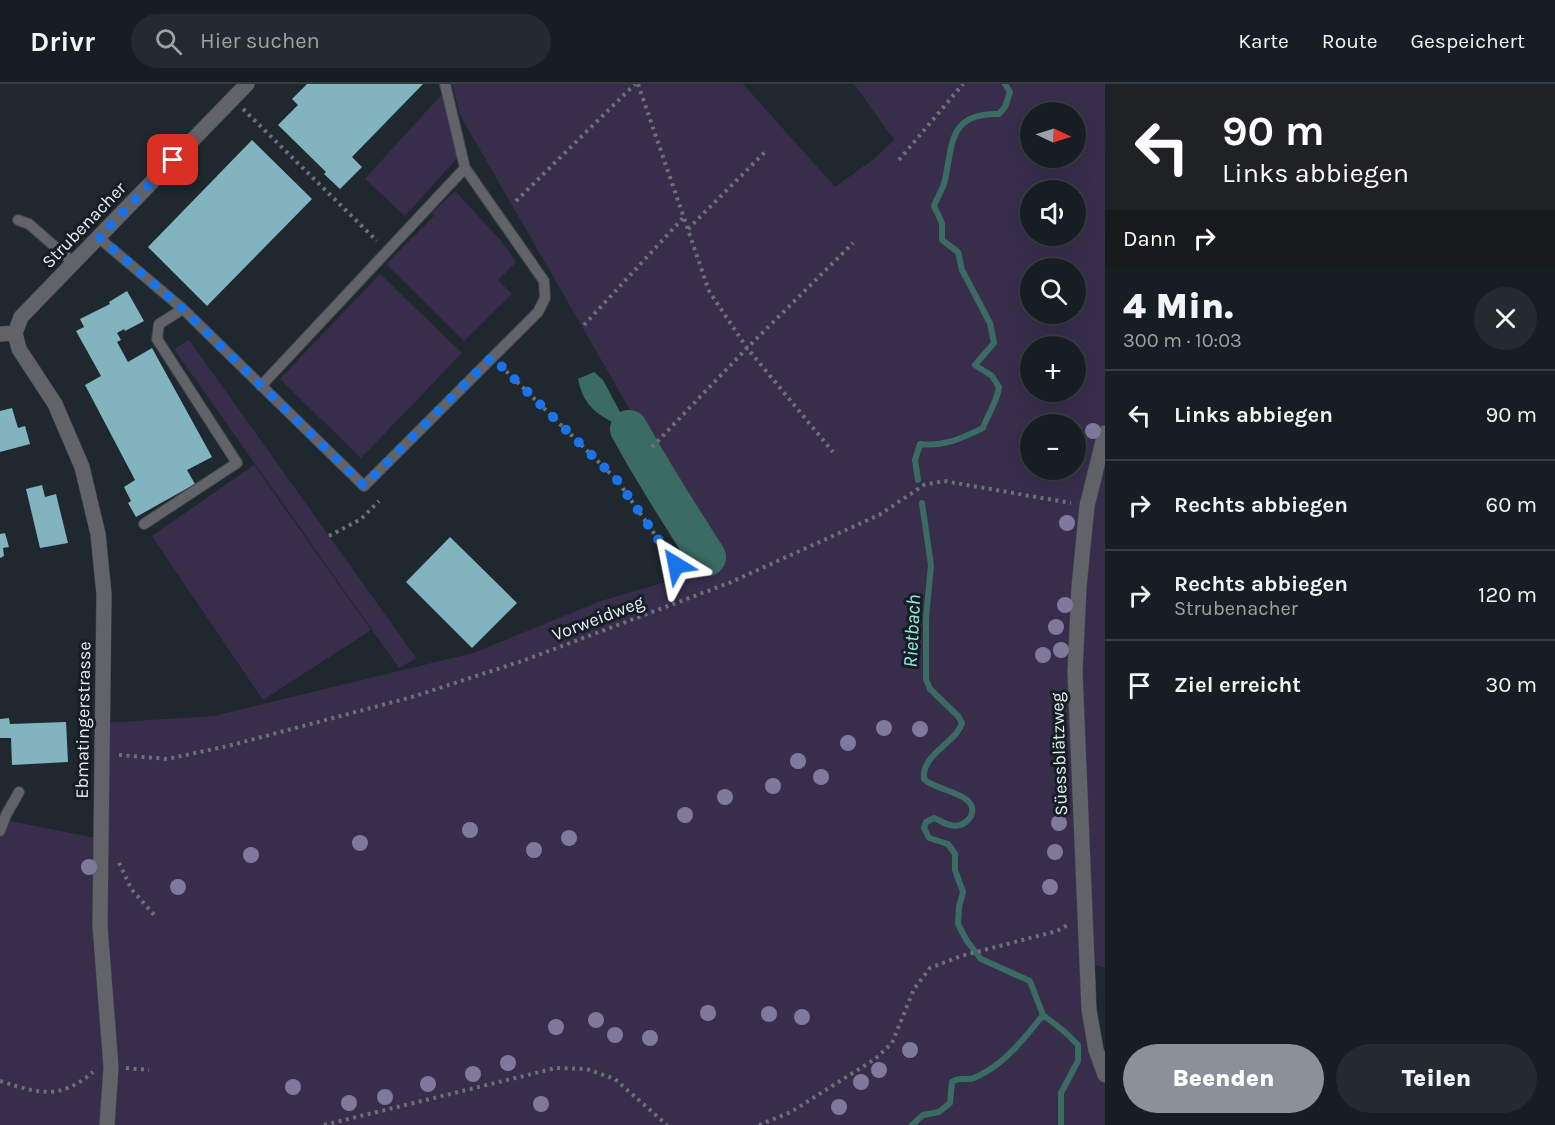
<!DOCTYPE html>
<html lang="de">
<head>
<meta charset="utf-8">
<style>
  :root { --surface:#171e23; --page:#242b30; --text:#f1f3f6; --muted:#9ea2a6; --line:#363c41; --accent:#8c9099 }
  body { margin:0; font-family:Karla,sans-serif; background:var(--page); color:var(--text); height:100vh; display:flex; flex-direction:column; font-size:22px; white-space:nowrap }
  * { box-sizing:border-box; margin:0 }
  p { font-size:20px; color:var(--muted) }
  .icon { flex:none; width:33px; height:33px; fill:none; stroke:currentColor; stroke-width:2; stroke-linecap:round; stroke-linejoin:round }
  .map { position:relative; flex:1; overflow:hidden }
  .drawer { display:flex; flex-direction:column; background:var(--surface); width:450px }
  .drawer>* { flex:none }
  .banner { background:#202124; color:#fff; overflow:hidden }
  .needle { width:39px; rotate:94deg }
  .buttons { position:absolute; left:1020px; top:18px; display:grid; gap:12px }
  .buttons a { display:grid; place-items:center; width:66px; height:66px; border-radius:50%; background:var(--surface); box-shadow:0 6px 24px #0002,0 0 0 2px var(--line); font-size:30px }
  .pin { position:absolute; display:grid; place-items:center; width:51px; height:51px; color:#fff; margin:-26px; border-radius:12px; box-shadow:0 3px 9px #0006 }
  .me { position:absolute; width:66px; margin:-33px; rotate:325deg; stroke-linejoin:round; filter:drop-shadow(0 0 4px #0008) }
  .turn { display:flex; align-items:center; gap:21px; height:126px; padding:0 18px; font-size:27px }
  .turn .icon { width:78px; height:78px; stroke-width:2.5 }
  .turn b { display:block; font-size:42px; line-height:51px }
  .then { display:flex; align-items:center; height:57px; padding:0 18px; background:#0003; gap:12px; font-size:22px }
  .round { display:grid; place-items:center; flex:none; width:63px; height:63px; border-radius:32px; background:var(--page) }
  .overview { display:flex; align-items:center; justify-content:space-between; height:102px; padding:0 18px }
  h1 { font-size:36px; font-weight:800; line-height:45px }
  .action { display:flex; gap:12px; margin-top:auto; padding:12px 18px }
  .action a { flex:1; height:69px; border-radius:36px; background:var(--accent); color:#fff; font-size:24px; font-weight:800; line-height:69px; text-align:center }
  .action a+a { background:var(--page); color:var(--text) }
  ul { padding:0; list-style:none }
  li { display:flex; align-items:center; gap:18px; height:90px; padding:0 18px; border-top:2px solid var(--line) }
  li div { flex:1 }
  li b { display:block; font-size:22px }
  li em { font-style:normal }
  header { display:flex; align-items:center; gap:36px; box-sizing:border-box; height:84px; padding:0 30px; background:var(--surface); border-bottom:2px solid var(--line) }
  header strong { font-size:28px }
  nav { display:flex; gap:33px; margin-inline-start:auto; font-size:21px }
  .search { width:420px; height:54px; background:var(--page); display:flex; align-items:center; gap:15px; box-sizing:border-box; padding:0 21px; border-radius:33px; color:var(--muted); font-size:22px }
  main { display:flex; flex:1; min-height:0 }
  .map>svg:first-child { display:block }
  .green { fill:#382e4c; fill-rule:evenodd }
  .water { fill:#3b6c64 }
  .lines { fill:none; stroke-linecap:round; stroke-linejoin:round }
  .stream { stroke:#3b6c64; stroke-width:6 }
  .river { stroke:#3b6c64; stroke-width:38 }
  .building { fill:#81b4bf }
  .service-casing { stroke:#3b444a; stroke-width:12 }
  .minor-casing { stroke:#3b444a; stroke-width:16 }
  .path { stroke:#6a7278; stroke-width:4; stroke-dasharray:3 4.5; stroke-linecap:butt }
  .service { stroke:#616368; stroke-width:10 }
  .minor { stroke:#616368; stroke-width:15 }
  .tree { fill:#80799e }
  .route { stroke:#1a73e8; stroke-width:10; stroke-dasharray:0 18 }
  .labels { text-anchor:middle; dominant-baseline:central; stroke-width:6; stroke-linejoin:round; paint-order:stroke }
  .street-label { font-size:18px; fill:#e8eef3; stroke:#151e25 }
  .water-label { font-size:20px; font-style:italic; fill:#95ebdd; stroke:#151e25 }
</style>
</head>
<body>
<header>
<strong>Drivr</strong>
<div class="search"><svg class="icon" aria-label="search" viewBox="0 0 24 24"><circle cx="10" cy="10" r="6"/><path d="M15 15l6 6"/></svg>Hier suchen</div>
<nav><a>Karte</a><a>Route</a><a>Gespeichert</a></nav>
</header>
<main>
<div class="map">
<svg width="1105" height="1041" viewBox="0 0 1105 1041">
  <rect width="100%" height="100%" fill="#1f282f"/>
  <path class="green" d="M452,0H743L835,103L874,75L894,56L854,0H1105V884L1087,878L1105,985V1041H0V735L101,755L103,639L214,632L473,569L601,517L720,482L460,31ZM1030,28H1076V74H1030ZM1030,106H1076V152H1030ZM1030,184H1076V230H1030ZM1030,262H1076V308H1030ZM1030,340H1076V386H1030Z
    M442,10L458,73L405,132L365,95Z
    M455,107L501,157L516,178L498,196L512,210L464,257L386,180L434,132L445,143L432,129Z
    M380,190L462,269L361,374L280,295Z
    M189,256L416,574L399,584L174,265Z
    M254,381L371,546L263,616L152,452Z"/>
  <path class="water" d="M594,288L603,296L629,345C602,334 584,326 578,295Z"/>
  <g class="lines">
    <path class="stream" d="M918,396L915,376L920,360C944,363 962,354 983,344C988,330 997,318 999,303L992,292L975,281L994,259L990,239L962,186L958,168L942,156V139L934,122C937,114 943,105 945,96C953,58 949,29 999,30L1005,23L1010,8L1005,0
      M922,419L931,481L926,534V595L930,605L958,632L962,639C956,659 921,670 924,695C934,707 981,709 971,732C969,736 964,740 960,741C950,744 942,737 934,734L926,738L924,744L929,754L948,760L955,770V786L963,808L959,823L958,840L967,857L981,875L1030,897L1043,931L1065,948L1078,961V977L1061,1009V1041
      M912,1041L923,1031L939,1028L950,1019L952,998C959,992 967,997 974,994C1003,982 1025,954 1043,931"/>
    <path class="river" d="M629,345C653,389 680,431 707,473"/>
  </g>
  <path class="building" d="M307,0H423L352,73L362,83L340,105L324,90L326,88L278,41L298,21L292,15Z
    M252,56L312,115L207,222L148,163Z
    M127,207L144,237L125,247L124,245L117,249L121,256L117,258L128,278L152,264L212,373L187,386L195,400L136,433L128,419L131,417L124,403L135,396L85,301L101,292L76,247L84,243L80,235L110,220L109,218Z
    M12,324L18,344L25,342L30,360L0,368V327Z
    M42,401L45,413L56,410L68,459L40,464L26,405Z
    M5,449L9,463L3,464L4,472L0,474V450Z
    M450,453L517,519L472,564L406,498Z
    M9,634L10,640L66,638L68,678L12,681L11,654H0V635Z"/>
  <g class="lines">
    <g class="service-casing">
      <path id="service" d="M18,136L29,140L75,180
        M99,154L183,225L364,402L538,228L545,214L544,197L465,84L445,0
        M261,302L465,84
        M144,440L237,379L157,255L159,240L183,225
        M0,747L6,731L19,708"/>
    </g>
    <g class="minor-casing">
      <path id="minor" d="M15,249L19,265L55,320L82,383L98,450L104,510L100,842L111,983L107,1041
        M15,249L21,233L247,0
        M0,250L15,249
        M1105,349L1087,422L1079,503L1075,588L1089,926L1096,966L1105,991"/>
    </g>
    <path class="path" d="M638,0L709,207L747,264L833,368
      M243,25L377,157
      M899,76L963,0
      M516,117L635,0
      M688,145L765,68
      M584,241L684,133
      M501,282L617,396L676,481
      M652,363L747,264L853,159
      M329,452L361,435L379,417
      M119,671L167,675L228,662L412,613L525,576L729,499L879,431L924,401L944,397L1071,419
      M119,779L132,806L157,834
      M126,984L149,986
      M0,997C38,1009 59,1017 93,988
      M324,1041L556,984L587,985L615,995L667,1041
      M759,1041L791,1028L875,975L892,959L914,905L930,884L961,872L1057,847L1069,840"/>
    <use href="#service" class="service"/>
    <use href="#minor" class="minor"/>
  </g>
  <g class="tree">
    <circle cx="1093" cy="347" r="8"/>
    <circle cx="1067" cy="439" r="8"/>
    <circle cx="1065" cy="521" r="8"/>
    <circle cx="1056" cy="543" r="8"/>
    <circle cx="1061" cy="566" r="8"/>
    <circle cx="1043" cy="571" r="8"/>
    <circle cx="884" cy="644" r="8"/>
    <circle cx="920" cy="645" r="8"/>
    <circle cx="848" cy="659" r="8"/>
    <circle cx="798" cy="677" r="8"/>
    <circle cx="821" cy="693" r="8"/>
    <circle cx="773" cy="702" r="8"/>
    <circle cx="725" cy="713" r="8"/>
    <circle cx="685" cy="731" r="8"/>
    <circle cx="1059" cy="739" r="8"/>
    <circle cx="470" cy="746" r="8"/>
    <circle cx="569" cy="754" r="8"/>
    <circle cx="360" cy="759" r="8"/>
    <circle cx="534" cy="766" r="8"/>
    <circle cx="1055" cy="768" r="8"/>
    <circle cx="251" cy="771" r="8"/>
    <circle cx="89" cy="783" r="8"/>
    <circle cx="178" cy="803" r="8"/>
    <circle cx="1050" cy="803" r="8"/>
    <circle cx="708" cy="929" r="8"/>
    <circle cx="769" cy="930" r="8"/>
    <circle cx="802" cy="933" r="8"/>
    <circle cx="596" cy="936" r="8"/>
    <circle cx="556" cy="943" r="8"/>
    <circle cx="615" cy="951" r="8"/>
    <circle cx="650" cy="954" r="8"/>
    <circle cx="910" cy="966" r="8"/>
    <circle cx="508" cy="979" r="8"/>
    <circle cx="879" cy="986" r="8"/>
    <circle cx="473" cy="990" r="8"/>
    <circle cx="861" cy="998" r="8"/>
    <circle cx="428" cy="1000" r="8"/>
    <circle cx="293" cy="1003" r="8"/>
    <circle cx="385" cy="1013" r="8"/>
    <circle cx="349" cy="1019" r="8"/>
    <circle cx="541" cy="1020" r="8"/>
    <circle cx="839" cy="1023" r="8"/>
  </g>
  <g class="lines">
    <path class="route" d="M173,76L99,153L183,225L364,402L492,273L617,396L676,481"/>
  </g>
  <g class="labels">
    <g class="street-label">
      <text transform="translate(84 141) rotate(-46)">Strubenacher</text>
      <text transform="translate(598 534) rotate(-21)">Vorweidweg</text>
      <text transform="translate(83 636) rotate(-89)">Ebmatingerstrasse</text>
      <text transform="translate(1059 670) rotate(-92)">Süessblätzweg</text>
    </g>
    <g class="water-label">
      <text transform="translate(912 547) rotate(-87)">Rietbach</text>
    </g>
  </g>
</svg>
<div class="buttons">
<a><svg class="needle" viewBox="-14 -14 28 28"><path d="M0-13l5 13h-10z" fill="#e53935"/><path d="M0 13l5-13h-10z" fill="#9ea2a6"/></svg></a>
<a><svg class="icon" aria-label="sound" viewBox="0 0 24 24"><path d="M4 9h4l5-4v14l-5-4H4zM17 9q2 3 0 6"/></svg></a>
<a><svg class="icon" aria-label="search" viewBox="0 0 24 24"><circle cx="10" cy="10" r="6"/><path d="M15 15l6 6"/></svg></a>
<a>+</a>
<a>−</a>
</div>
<div class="pin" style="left:173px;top:76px;background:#d93025"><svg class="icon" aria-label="arrive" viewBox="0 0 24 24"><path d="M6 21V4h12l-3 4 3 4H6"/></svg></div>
<svg class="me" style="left:676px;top:481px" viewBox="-20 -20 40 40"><path d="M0-17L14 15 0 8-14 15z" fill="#1a73e8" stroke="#fff" stroke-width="4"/></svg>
</div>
<section class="drawer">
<div class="banner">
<div class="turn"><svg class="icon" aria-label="left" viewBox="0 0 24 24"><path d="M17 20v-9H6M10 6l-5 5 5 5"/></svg><div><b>90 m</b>Links abbiegen</div></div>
<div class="then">Dann<svg class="icon" aria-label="right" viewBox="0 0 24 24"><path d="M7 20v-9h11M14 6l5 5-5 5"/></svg></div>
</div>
<div class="overview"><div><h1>4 Min.</h1><p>300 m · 10:03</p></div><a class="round"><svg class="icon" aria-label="close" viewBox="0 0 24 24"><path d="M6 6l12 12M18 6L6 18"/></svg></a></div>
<ul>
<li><svg class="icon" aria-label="left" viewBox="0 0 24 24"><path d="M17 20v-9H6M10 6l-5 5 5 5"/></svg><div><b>Links abbiegen</b></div><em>90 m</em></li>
<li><svg class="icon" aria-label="right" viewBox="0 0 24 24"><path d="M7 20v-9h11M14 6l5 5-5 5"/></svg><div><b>Rechts abbiegen</b></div><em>60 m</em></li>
<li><svg class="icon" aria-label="right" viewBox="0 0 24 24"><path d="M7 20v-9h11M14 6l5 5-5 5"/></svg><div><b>Rechts abbiegen</b><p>Strubenacher</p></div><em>120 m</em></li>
<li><svg class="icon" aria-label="arrive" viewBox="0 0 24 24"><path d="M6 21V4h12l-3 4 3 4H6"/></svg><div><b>Ziel erreicht</b></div><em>30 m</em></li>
</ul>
<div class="action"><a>Beenden</a><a>Teilen</a></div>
</section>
</main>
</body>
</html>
